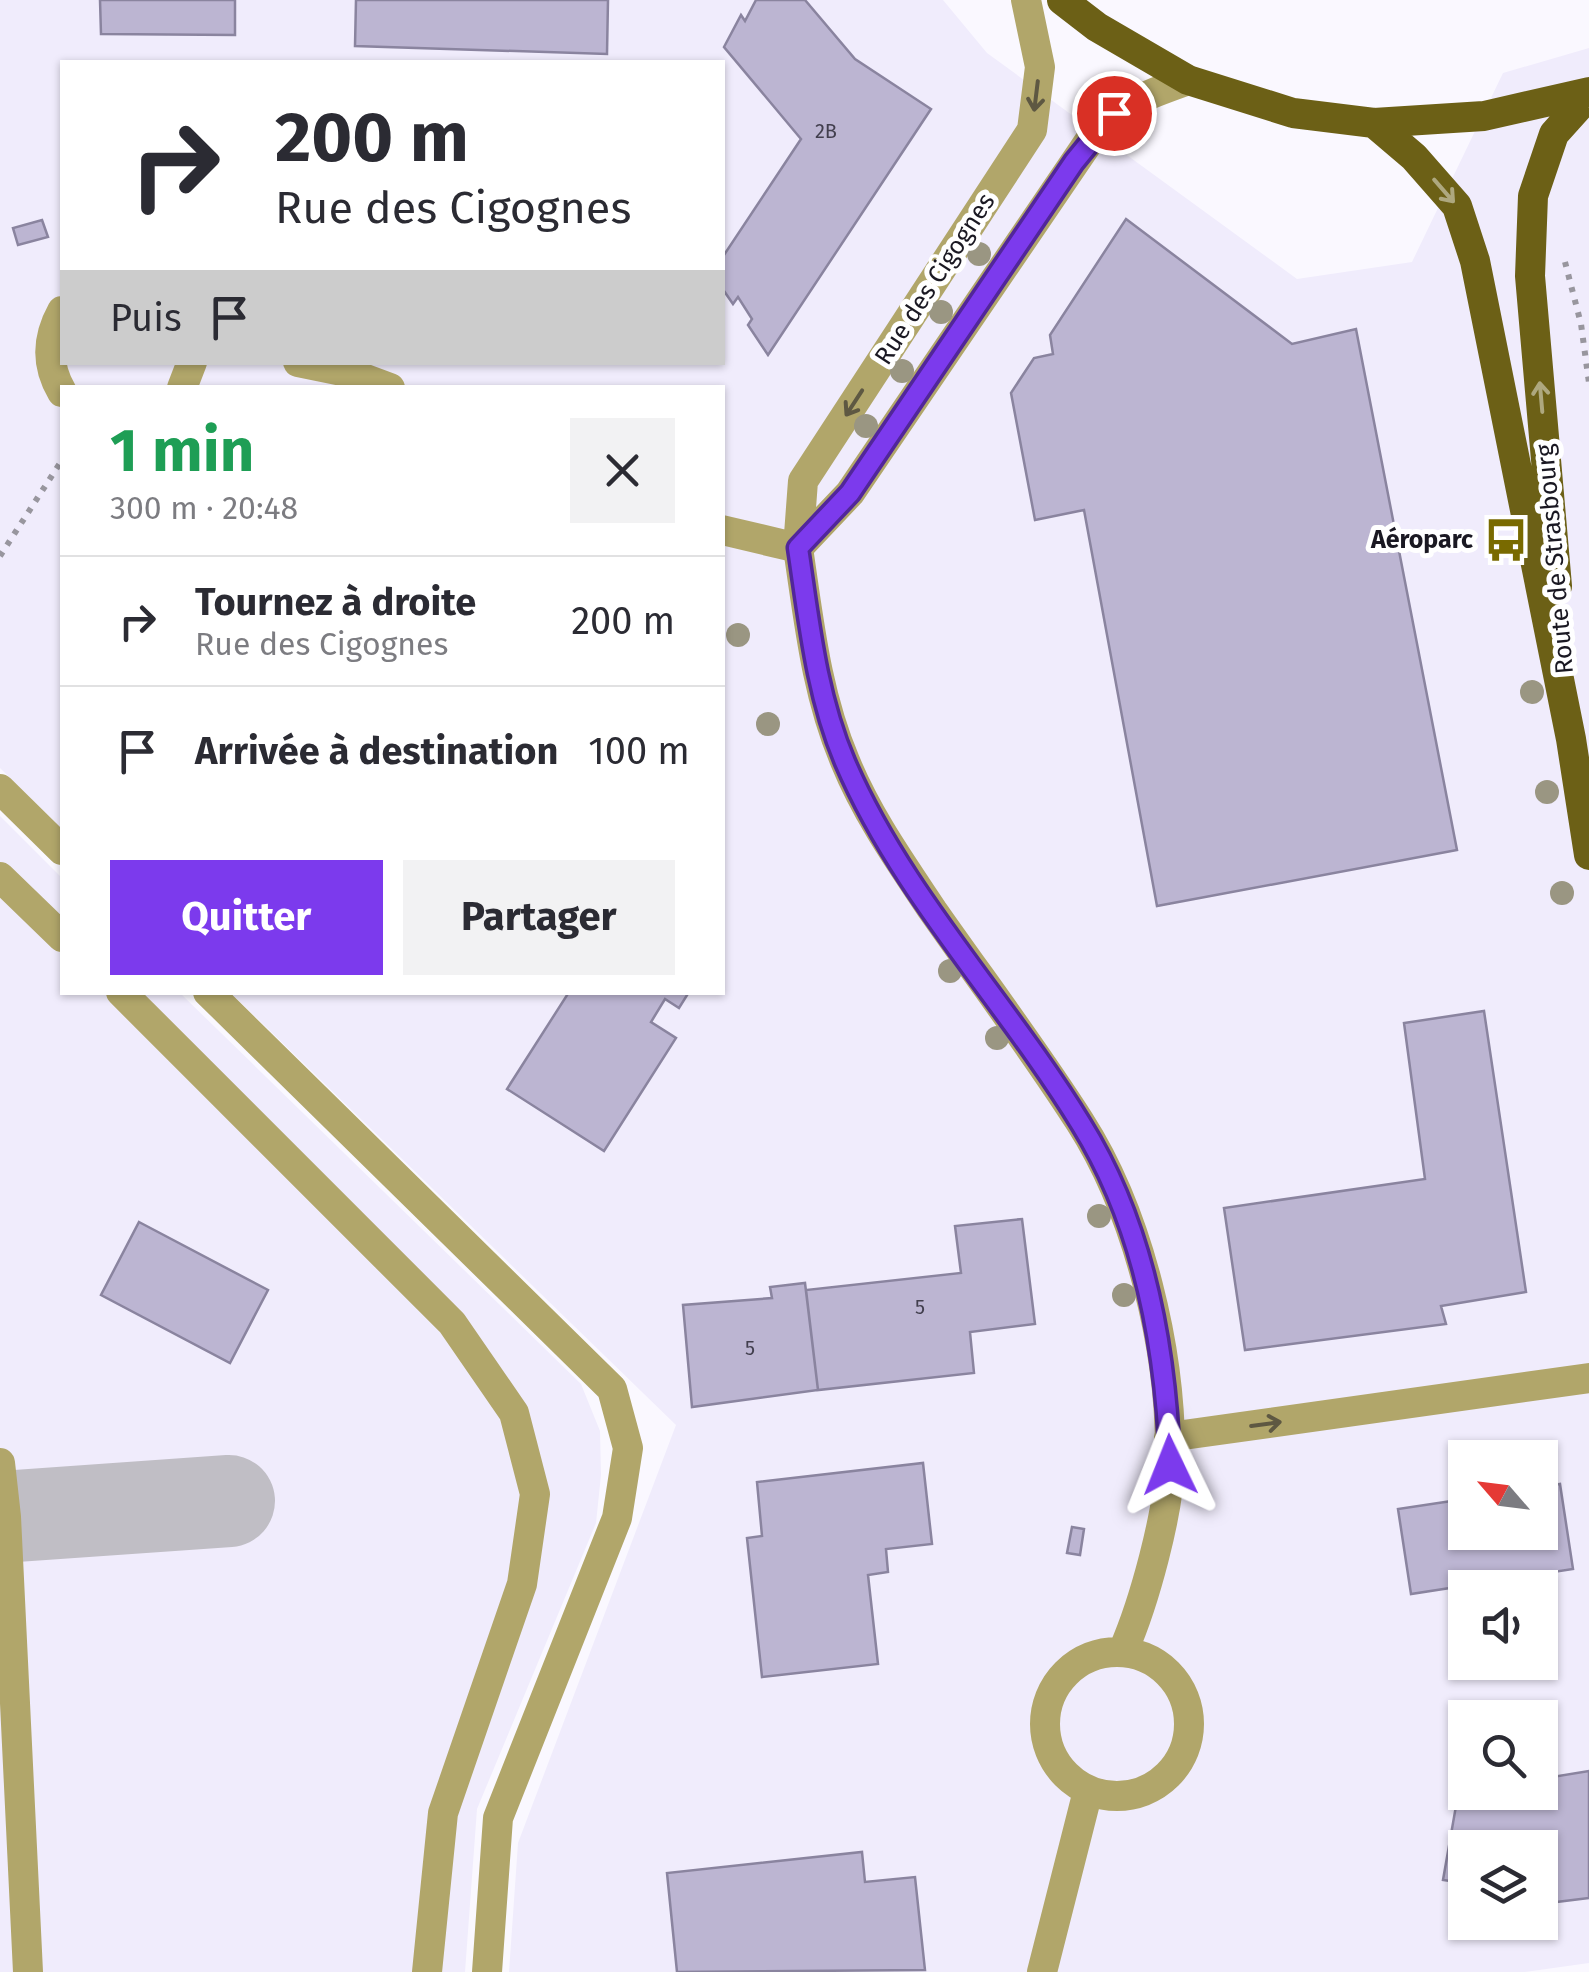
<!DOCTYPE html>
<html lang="fr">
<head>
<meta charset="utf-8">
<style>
  :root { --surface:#fff; --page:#f2f2f3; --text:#2b2b33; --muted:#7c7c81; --line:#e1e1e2; --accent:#7c3aed }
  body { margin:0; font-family:"Fira Sans",sans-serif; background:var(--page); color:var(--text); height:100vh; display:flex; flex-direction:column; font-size:38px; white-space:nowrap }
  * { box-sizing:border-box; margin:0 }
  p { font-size:32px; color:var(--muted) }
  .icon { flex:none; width:55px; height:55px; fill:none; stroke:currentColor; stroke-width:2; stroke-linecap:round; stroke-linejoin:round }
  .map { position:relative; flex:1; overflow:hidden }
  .details { position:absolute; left:60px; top:385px; width:665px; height:610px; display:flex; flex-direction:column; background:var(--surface); border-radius:0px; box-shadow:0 2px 8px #0004 }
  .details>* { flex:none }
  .guide { position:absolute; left:60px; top:60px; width:665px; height:305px; border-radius:0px; box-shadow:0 2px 8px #0004; background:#fff; color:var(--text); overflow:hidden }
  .needle { width:65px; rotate:298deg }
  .controls { position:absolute; left:1448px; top:1440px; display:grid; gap:20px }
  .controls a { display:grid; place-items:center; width:110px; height:110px; border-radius:0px; background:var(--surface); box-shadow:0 2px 8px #0004; font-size:50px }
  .pin { position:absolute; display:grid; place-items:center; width:85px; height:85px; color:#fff; margin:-42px; border:5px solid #fff; border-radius:50%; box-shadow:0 2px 10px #0007 }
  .me { position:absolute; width:110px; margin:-55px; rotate:358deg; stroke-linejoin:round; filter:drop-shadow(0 0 8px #0008) }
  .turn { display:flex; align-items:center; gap:35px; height:210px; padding:0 50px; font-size:45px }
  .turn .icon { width:130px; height:130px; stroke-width:2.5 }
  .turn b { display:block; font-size:70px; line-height:85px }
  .then { display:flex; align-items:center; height:95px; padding:0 50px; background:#0003; gap:20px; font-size:38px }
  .round { display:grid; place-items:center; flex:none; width:105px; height:105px; border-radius:0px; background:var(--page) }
  .summary { display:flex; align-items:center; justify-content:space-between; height:170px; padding:0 50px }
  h1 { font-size:60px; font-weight:700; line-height:75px; color:#1e9e55 }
  .cta { display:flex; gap:20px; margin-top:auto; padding:20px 50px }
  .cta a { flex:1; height:115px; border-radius:0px; background:var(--accent); color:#fff; font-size:40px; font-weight:700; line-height:115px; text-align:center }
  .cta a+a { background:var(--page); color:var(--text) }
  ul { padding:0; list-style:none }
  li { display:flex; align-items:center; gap:30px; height:130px; padding:0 50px; border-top:2px solid var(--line) }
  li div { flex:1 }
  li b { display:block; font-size:38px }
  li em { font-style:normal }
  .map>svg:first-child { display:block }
  .built { fill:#f0ecfc; fill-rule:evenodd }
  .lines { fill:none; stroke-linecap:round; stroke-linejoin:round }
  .taxiway { stroke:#c0bec5; stroke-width:92 }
  .building { fill:#bcb5d2; stroke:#8a849f; stroke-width:2.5 }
  .path { stroke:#98969e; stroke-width:6; stroke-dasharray:5 8; stroke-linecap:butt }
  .minor { stroke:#b1a66a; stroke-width:30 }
  .major { stroke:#6c6016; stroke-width:30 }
  .tree { fill:#9a9682 }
  .oneway { stroke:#5e5842 }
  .oneway2 { stroke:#aea87f }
  .route-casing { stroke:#51269a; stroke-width:25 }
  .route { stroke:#7c3aed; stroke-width:18 }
  .labels { text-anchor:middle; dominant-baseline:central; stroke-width:10; stroke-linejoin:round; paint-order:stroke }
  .number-label { font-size:20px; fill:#423f4e }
  .street-label { font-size:25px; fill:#1a1822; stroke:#fff }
  .poi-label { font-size:25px; font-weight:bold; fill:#1a1822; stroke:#fff; text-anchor:end }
</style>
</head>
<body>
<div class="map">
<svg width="1589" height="1972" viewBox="0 0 1589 1972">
  <rect width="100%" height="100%" fill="#faf8ff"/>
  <path class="built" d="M0,0H943L987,53L1297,279L1412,262L1503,73L1589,48V1963L1525,1972H509L518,1843L676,1425L231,993L722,992V388H62V829L0,768ZM62,62H722V362H62ZM1465,1458H1540V1532H1465ZM1465,1588H1540V1662H1465ZM1465,1718H1540V1792H1465ZM1465,1848H1540V1922H1465Z
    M0,816L62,878V992L180,993L581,1384L600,1431L601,1475L596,1523L477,1809L465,1972H0Z"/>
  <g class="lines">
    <path class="taxiway" d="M0,1517L229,1501"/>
  </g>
  <path class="building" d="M100,0H235V35L101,34Z
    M356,0H608L607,54L355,46Z
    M756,0H805L855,59L931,109L768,355L748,325L752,319L738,297L733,304L722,288V258L801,139L724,47L741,15L745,21Z
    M1126,219L1292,344L1356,329L1457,850L1157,906L1084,510L1035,520L1011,393L1034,358L1053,354L1050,335Z
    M42,220L48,237L18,245L13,228Z
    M569,992H689L679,1008L665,999L651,1022L676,1038L604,1151L507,1089Z
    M1484,1011L1526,1292L1441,1306L1446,1324L1245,1350L1224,1208L1425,1179L1404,1023Z
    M1022,1219L1035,1324L970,1332L974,1373L818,1390L806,1290L961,1273L955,1226Z
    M139,1222L268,1290L230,1363L101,1295Z
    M805,1283L818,1390L692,1407L683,1305L772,1298L770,1287Z
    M923,1463L932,1544L886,1549L888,1572L868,1575L878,1664L762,1677L747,1538L762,1536L757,1482Z
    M1560,1484L1573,1569L1411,1594L1398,1509L1465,1499V1532H1540V1487Z
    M1072,1527L1084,1529L1080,1555L1067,1553Z
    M1589,1771V1898L1540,1904V1848H1465V1892L1464,1883L1443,1880L1456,1806L1455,1794L1540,1792V1779Z
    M862,1852L865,1882L915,1877L925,1970L677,1972L667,1873Z"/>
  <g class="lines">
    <path class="path" d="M1565,262L1581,324L1589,383
      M0,556L62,460"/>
    <path class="minor" d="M62,311C47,338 46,365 62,392
      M298,362L347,372L390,388
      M182,388L192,362
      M722,530L798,548C809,621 816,693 845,761C867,815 901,863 933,911C982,981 1034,1050 1080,1122C1139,1214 1172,1352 1170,1461C1169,1513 1144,1603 1123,1651
      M798,548L850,493L1088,143C1123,103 1138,98 1188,80
      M798,548L803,481L1032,130L1040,67L1026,0
      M0,789L62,850
      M0,877L62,937
      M121,992L452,1323L514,1413L535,1494L522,1584L443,1813L427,1972
      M208,992L612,1389L628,1448L617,1518L498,1818L487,1972
      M1169,1437L1589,1378
      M0,1463L6,1517L28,1972
      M1045 1724a72 72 0 1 1 144 0a72 72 0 1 1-144 0Z
      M1042,1972L1088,1791"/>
    <path class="major" d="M1062,0L1097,27L1188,80L1293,113L1374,123L1484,116L1589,92
      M1374,123L1414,157L1457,206L1475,261L1571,739L1589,855
      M1557,586L1530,276L1533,196L1554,134L1589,95"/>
  </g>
  <g class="tree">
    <circle cx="979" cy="254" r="12"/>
    <circle cx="941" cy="312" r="12"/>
    <circle cx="902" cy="371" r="12"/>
    <circle cx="866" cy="426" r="12"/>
    <circle cx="738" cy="635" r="12"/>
    <circle cx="1532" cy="692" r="12"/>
    <circle cx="768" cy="724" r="12"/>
    <circle cx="1547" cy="792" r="12"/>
    <circle cx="1562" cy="893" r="12"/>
    <circle cx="950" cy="971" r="12"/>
    <circle cx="997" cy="1038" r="12"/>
    <circle cx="1099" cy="1216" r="12"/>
    <circle cx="1124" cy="1295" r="12"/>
  </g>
  <defs><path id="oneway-shaft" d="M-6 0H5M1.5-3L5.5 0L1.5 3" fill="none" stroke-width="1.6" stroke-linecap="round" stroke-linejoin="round" transform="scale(2.5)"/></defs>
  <g class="oneway">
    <use href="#oneway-shaft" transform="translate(1036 96) rotate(97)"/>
    <use href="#oneway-shaft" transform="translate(854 403) rotate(123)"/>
    <use href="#oneway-shaft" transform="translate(1266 1424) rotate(-8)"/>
  </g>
  <g class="oneway2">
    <use href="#oneway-shaft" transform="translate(1444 191) rotate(49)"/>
    <use href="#oneway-shaft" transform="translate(1541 397) rotate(-95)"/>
  </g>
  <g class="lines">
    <g class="route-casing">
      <path id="route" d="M1114,113L1074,162L850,493L798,548C809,621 816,694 845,762C901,893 1007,1003 1081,1124C1144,1225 1166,1348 1170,1465"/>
    </g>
    <use href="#route" class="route"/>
  </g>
  <defs>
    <g id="bus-bare" transform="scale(3.45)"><path d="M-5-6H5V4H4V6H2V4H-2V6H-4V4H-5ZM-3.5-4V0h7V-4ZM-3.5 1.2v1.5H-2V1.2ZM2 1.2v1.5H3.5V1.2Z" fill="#796a00" stroke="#fff" stroke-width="2.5" paint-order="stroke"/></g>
  </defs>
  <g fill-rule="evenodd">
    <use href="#bus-bare" x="1506" y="540"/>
  </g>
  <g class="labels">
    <g class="number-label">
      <text x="826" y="131">2B</text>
      <text x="920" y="1307">5</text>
      <text x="750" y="1348">5</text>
    </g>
    <g class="street-label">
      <text transform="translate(935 279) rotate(-57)">Rue des Cigognes</text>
      <text transform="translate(1555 559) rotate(-95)">Route de Strasbourg</text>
    </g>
    <g class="poi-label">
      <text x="1473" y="540">Aéroparc</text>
    </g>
  </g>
</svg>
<div class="controls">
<a><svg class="needle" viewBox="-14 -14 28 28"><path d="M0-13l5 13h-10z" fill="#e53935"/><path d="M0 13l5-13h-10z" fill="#7c7c81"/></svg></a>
<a><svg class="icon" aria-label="sound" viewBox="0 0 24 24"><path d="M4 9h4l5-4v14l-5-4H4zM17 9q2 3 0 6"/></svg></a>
<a><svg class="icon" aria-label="search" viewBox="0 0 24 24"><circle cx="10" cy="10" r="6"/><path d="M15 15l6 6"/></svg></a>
<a><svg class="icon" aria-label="layers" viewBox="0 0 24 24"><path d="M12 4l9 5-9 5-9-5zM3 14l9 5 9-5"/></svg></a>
</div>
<div class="pin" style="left:1114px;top:113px;background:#d93025"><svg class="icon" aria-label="arrive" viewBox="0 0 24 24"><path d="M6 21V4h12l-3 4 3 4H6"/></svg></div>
<svg class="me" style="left:1170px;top:1465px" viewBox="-20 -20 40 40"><path d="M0-17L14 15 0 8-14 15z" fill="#7c3aed" stroke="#fff" stroke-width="4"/></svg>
<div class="guide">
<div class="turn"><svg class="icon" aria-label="right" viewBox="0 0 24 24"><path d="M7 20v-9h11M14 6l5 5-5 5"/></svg><div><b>200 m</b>Rue des Cigognes</div></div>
<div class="then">Puis<svg class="icon" aria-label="arrive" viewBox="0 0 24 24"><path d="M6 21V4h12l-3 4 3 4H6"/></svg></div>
</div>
<section class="details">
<div class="summary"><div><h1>1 min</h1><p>300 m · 20:48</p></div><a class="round"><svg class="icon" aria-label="close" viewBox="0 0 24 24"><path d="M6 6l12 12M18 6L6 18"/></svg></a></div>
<ul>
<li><svg class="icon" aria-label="right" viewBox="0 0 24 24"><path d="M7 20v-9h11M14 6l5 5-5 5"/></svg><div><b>Tournez à droite</b><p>Rue des Cigognes</p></div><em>200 m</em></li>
<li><svg class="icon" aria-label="arrive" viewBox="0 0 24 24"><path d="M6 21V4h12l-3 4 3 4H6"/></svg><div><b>Arrivée à destination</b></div><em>100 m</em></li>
</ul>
<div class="cta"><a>Quitter</a><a>Partager</a></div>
</section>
</div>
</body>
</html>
